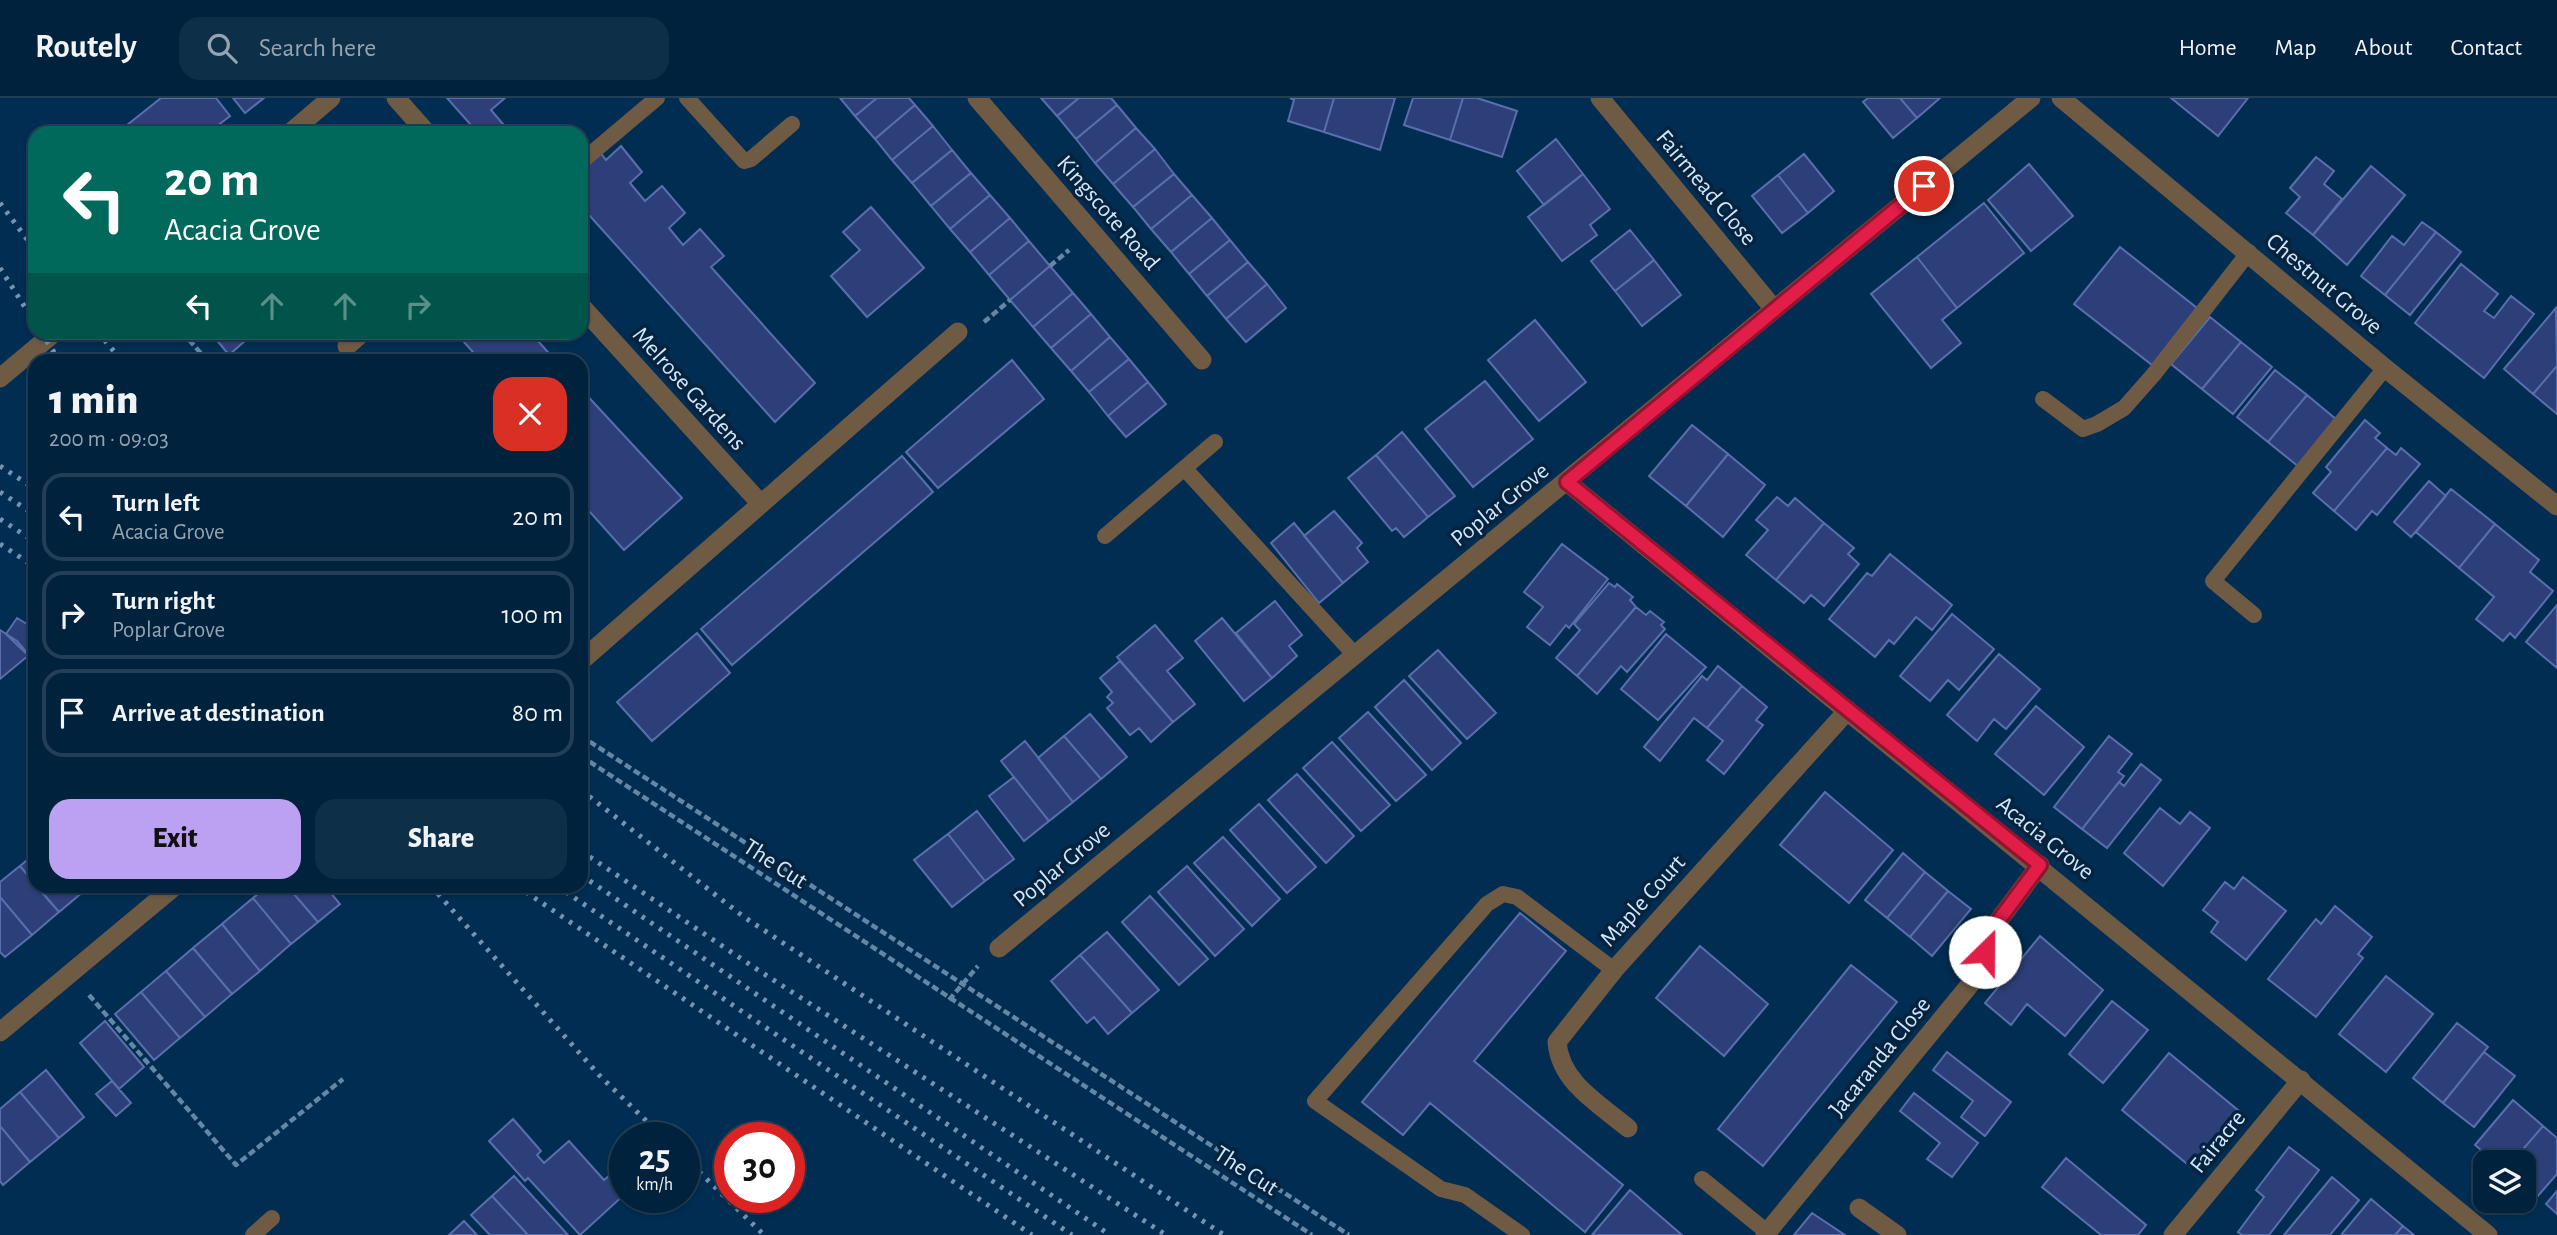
<!DOCTYPE html>
<html lang="en">
<head>
<meta charset="utf-8">
<style>
  :root { --surface:#00223d; --page:#0e2f48; --text:#f1f3f6; --muted:#95a4b0; --line:#223f57; --accent:#bca0f2 }
  body { margin:0; font-family:"Alegreya Sans",sans-serif; background:var(--page); color:var(--text); height:100vh; display:flex; flex-direction:column; font-size:26px; white-space:nowrap }
  * { box-sizing:border-box; margin:0 }
  p { font-size:23px; color:var(--muted) }
  .icon { flex:none; width:38px; height:38px; fill:none; stroke:currentColor; stroke-width:2; stroke-linecap:round; stroke-linejoin:round }
  .map { position:relative; flex:1; overflow:hidden }
  .panel { position:absolute; left:28px; top:256px; width:560px; height:539px; display:flex; flex-direction:column; background:var(--surface); border-radius:21px; box-shadow:0 2px 5px #0004,0 0 0 2px var(--line) }
  .panel>* { flex:none }
  .banner { position:absolute; left:28px; top:28px; width:560px; height:214px; border-radius:21px; box-shadow:0 2px 5px #0004,0 0 0 2px var(--line); background:#00695c; color:#fff; overflow:hidden }
  .buttons { position:absolute; left:2473px; top:1052px; display:grid; gap:14px }
  .buttons a { display:grid; place-items:center; width:63px; height:63px; border-radius:14px; background:var(--surface); box-shadow:0 2px 5px #0004,0 0 0 2px var(--line); font-size:35px }
  .speed { position:absolute; left:609px; top:1024px; display:flex; gap:14px; font-size:35px; font-weight:700; text-align:center }
  .speed>* { display:grid; place-content:center; width:91px; height:91px; border-radius:50%; background:var(--surface); box-shadow:0 2px 5px #0004,0 0 0 2px var(--line); line-height:1 }
  .speed small { font-size:18px; font-weight:400 }
  .speed .limit { border:10px solid #d22; background:#fff; color:#111 }
  .pin { position:absolute; display:grid; place-items:center; width:60px; height:60px; color:#fff; margin:-30px; border:4px solid #fff; border-radius:50%; box-shadow:0 2px 7px #0007 }
  .me { position:absolute; width:77px; margin:-38px; rotate:23deg; stroke-linejoin:round; filter:drop-shadow(0 0 5px #0008) }
  .turn { display:flex; align-items:center; gap:24px; height:147px; padding:0 21px; font-size:32px }
  .turn .icon { width:91px; height:91px; stroke-width:2.5 }
  .turn b { display:block; font-size:49px; line-height:60px }
  .lanes { display:flex; align-items:center; height:66px; padding:0 21px; background:#0003; justify-content:center; gap:35px; direction:ltr }
  .lanes .off { opacity:.35 }
  .round { display:grid; place-items:center; flex:none; width:74px; height:74px; border-radius:21px; background:var(--page) }
  .summary { display:flex; align-items:center; justify-content:space-between; height:119px; padding:0 21px }
  h1 { font-size:42px; font-weight:800; line-height:52px }
  .cta { display:flex; gap:14px; margin-top:auto; padding:14px 21px }
  .cta a { flex:1; height:80px; border-radius:21px; background:var(--accent); color:#111; font-size:28px; font-weight:800; line-height:80px; text-align:center }
  .cta a+a { background:var(--page); color:var(--text) }
  ul { padding:0; list-style:none }
  li { display:flex; align-items:center; gap:21px; height:88px; margin:0 14px 10px; padding:0 7px; border:4px solid var(--line); border-radius:21px }
  li div { flex:1 }
  li b { display:block; font-size:26px }
  li em { font-style:normal }
  header { display:flex; align-items:center; gap:42px; box-sizing:border-box; height:98px; padding:0 35px; background:var(--surface); border-bottom:2px solid var(--line) }
  header strong { font-size:33px }
  nav { display:flex; gap:38px; margin-inline-start:auto; font-size:24px }
  .search { width:490px; height:63px; background:var(--page); display:flex; align-items:center; gap:18px; box-sizing:border-box; padding:0 24px; border-radius:21px; color:var(--muted); font-size:26px }
  .map>svg:first-child { display:block }
  .building { fill:#2d3f78; stroke:#596fac; stroke-width:2 }
  .lines { fill:none; stroke-linecap:round; stroke-linejoin:round }
  .path { stroke:#6487a5; stroke-width:4.5; stroke-dasharray:7 3.5; stroke-linecap:butt }
  .service { stroke:#6f5a44; stroke-width:16 }
  .minor { stroke:#6f5a44; stroke-width:19 }
  .rail { stroke:#7494b1; stroke-width:5; stroke-dasharray:3.5 7; stroke-linecap:butt }
  .route-casing { stroke:#92132f; stroke-width:18 }
  .route { stroke:#e11d48; stroke-width:12 }
  .labels { text-anchor:middle; dominant-baseline:central; stroke-width:7; stroke-linejoin:round; paint-order:stroke }
  .street-label { font-size:24px; fill:#d0e7fe; stroke:#05233d }
</style>
</head>
<body>
<header>
<strong>Routely</strong>
<div class="search"><svg class="icon" aria-label="search" viewBox="0 0 24 24"><circle cx="10" cy="10" r="6"/><path d="M15 15l6 6"/></svg>Search here</div>
<nav><a>Home</a><a>Map</a><a>About</a><a>Contact</a></nav>
</header>
<div class="map">
<svg width="2557" height="1137" viewBox="0 0 2557 1137">
  <rect width="100%" height="100%" fill="#002d51"/>
  <path class="building" d="M161,0H216L230,18L208,35H117Z
    M233,0H264L245,15Z
    M447,0H505L491,12L509,33L478,35Z
    M840,0H877L855,18Z
    M877,0H909L915,7L875,41L855,18Z
    M1041,0H1079L1057,18Z
    M1079,0H1111L1117,7L1076,41L1057,18Z
    M1334,0L1324,34L1288,23L1294,2L1290,0Z
    M1334,0H1395L1380,52L1324,34Z
    M1413,0H1463L1450,42L1404,27Z
    M1463,0H1477L1517,13L1502,59L1450,42Z
    M1868,0H1900L1917,20L1893,40L1863,4Z
    M1900,0H1940L1917,20Z
    M2171,0H2248L2218,38Z
    M915,7L933,28L892,62L875,41Z
    M1117,7L1136,30L1095,65L1076,41Z
    M933,28L952,52L912,85L892,62Z
    M1136,30L1155,51L1113,86L1095,65Z
    M1556,41L1583,76L1544,107L1517,73Z
    M621,48L642,74L630,85L645,103L662,88L685,115L669,130L683,147L700,131L724,158L711,169L815,285L775,324L581,108V69L599,53L606,62Z
    M1155,51L1174,76L1133,109L1113,86Z
    M952,52L971,75L931,108L912,85Z
    M1804,56L1834,93L1808,115L1778,77Z
    M2316,59L2334,73L2324,86L2342,101L2313,137L2286,115L2300,99L2290,90Z
    M2029,66L2073,118L2031,153L1988,102Z
    M2371,68L2405,97L2347,167L2313,137Z
    M971,75L990,97L950,131L931,108Z
    M1174,76L1192,97L1151,131L1133,109Z
    M1583,76L1610,111L1590,127L1597,137L1562,163L1528,119Z
    M1778,77L1808,115L1782,135L1752,98Z
    M990,97L1010,120L970,154L950,131Z
    M1192,97L1212,120L1171,154L1151,131Z
    M1984,105L2024,155L1957,210L1917,159Z
    M871,109L924,170L867,219L831,178L860,152L843,134Z
    M1010,120L1029,143L989,177L970,154Z
    M1212,120L1230,142L1189,176L1171,154Z
    M2422,124L2436,134L2385,197L2361,178L2392,138L2404,147Z
    M1630,132L1654,162L1615,193L1591,163Z
    M2436,134L2461,154L2410,217L2385,197Z
    M1230,142L1248,164L1207,198L1189,176Z
    M1029,143L1050,168L1010,202L989,177Z
    M2120,149L2197,210L2152,267L2074,206Z
    M1917,159L1957,210L1942,222L1961,245L1931,270L1871,196Z
    M1654,162L1681,197L1642,228L1615,193Z
    M1248,164L1267,186L1226,221L1207,198Z
    M2461,166L2498,196L2484,213L2494,220L2511,198L2534,216L2484,280L2415,225Z
    M1050,168L1073,195L1033,229L1010,202Z
    M1267,186L1286,210L1246,244L1226,221Z
    M1073,195L1091,216L1051,250L1033,229Z
    M2556,210L2557,268L2533,296L2504,271Z
    M1091,216L1110,239L1071,273L1051,250Z
    M2210,219L2241,244L2202,291L2171,266Z
    M1535,222L1586,284L1539,323L1488,262Z
    M210,234H255L229,257Z
    M455,234H530L555,262H480Z
    M1110,239L1129,261L1089,294L1071,273Z
    M2241,244L2272,269L2233,316L2202,291Z
    M1129,261L1148,284L1108,318L1089,294Z
    M1012,262L1044,301L938,390L906,354Z
    M2557,268V316L2533,296Z
    M2275,272L2307,297L2268,344L2237,319Z
    M1485,283L1533,341L1473,389L1425,331Z
    M1148,284L1166,306L1126,339L1108,318Z
    M581,291L682,400L624,452L581,404V382L585,377L581,373Z
    M2307,297L2337,322L2299,369L2268,344Z
    M2365,322L2380,335L2375,340L2387,350L2334,413L2313,395L2331,374L2326,369Z
    M1692,327L1728,356L1686,408L1649,378Z
    M1402,334L1455,398L1428,419L1376,357Z
    M2387,350L2396,357L2401,350L2420,366L2377,417L2372,413L2356,432L2334,413Z
    M1728,356L1765,387L1723,439L1686,408Z
    M1376,357L1428,419L1404,439L1396,430L1392,433L1348,380Z
    M902,358L933,394L732,567L701,531Z
    M2429,383L2446,398L2411,439L2394,424Z
    M2451,391L2495,426L2459,470L2416,434Z
    M1777,399L1788,408L1795,400L1824,425L1776,482L1746,457L1768,432L1756,422Z
    M1334,413L1362,445L1357,450L1368,464L1343,485L1304,438Z
    M1294,425L1343,485L1319,505L1271,445Z
    M1824,425L1854,450L1848,456L1859,466L1824,508L1811,497L1804,505L1776,482Z
    M2495,426L2539,462L2530,474L2553,493L2515,540L2510,535L2503,543L2476,521L2494,499L2459,470Z
    M1562,446L1608,481L1569,530L1566,527L1550,547L1527,529L1543,509L1524,494Z
    M1890,456L1952,507L1932,532L1916,519L1894,546L1889,542L1875,559L1829,521L1867,475L1872,478Z
    M1609,485L1615,489L1617,486L1633,499L1630,502L1636,509L1577,578L1556,560L1580,532L1574,526Z
    M1275,503L1302,537L1289,548L1297,558L1272,580L1236,535Z
    M2557,507V570L2526,544Z
    M1636,509L1646,517L1650,513L1664,524L1661,527L1665,531L1627,574L1621,568L1597,596L1577,578Z
    M1952,516L1994,551L1959,592L1948,582L1930,603L1900,578Z
    M17,520L35,531L33,562L6,536Z
    M1222,520L1272,580L1244,603L1195,543Z
    M1155,527L1183,560L1167,573L1195,606L1173,624L1117,559Z
    M0,532L17,543L29,557L0,581Z
    M697,535L730,575L652,643L617,604Z
    M1666,536L1706,569L1658,622L1621,591Z
    M1438,552L1496,615L1467,641L1409,578Z
    M1999,556L2040,591L2006,631L1994,621L1977,643L1947,617Z
    M1120,563L1173,624L1151,644L1139,630L1130,637L1107,610L1113,605L1107,599L1112,594L1100,580Z
    M1718,568L1742,588L1707,630L1694,620L1660,663L1644,649L1702,578L1707,582Z
    M1404,582L1461,645L1432,672L1375,609Z
    M1742,588L1767,609L1756,622L1763,627L1724,676L1707,662L1723,643L1707,630Z
    M2036,608L2084,649L2044,697L1995,656Z
    M1368,614L1426,677L1396,703L1339,640Z
    M1090,616L1127,659L1101,681L1064,638Z
    M1064,638L1101,681L1073,704L1038,660Z
    M2109,638L2132,656L2118,674L2124,678L2082,731L2054,709Z
    M1025,643L1073,704L1049,723L1001,663Z
    M1332,644L1390,707L1361,733L1303,670Z
    M2141,666L2161,682L2107,750L2082,731L2119,684L2124,688Z
    M1297,676L1354,738L1326,765L1268,702Z
    M1014,679L1049,723L1024,743L989,698Z
    M1825,694L1893,752L1849,805L1780,747Z
    M1259,706L1316,769L1287,795L1230,732Z
    M2160,710L2180,726L2190,714L2210,730L2163,788L2124,755Z
    M977,713L1014,761L985,783L948,736Z
    M948,736L985,783L952,809L914,762Z
    M1223,739L1280,801L1252,828L1194,765Z
    M35,755V786L20,768Z
    M1903,755L1925,774L1887,820L1865,802Z
    M20,768L59,814L32,837L0,799V784Z
    M1187,768L1244,831L1215,858L1158,794Z
    M1925,774L1948,793L1910,839L1887,820Z
    M2243,779L2286,813L2246,862L2211,834L2218,824L2203,812L2225,784L2234,791Z
    M36,788H80L84,793L59,814Z
    M268,788H287L318,824L291,846L253,800Z
    M287,788H325L340,806L318,824Z
    M1948,793L1971,811L1932,858L1910,839Z
    M1150,798L1208,861L1179,887L1122,824Z
    M0,799L32,837L5,859L0,854Z
    M253,800L291,846L260,873L222,826Z
    M2335,808L2372,839L2358,856L2363,860L2316,919L2268,881L2316,821L2321,826Z
    M1520,815L1566,853L1474,963L1623,1087L1585,1134L1430,1005L1403,1037L1362,1004Z
    M222,826L260,873L232,896L193,850Z
    M1107,834L1159,892L1132,915L1080,857Z
    M2040,838L2103,892L2065,938L2027,906L2011,927L1985,905Z
    M1700,848L1768,906L1724,958L1656,900Z
    M193,850L232,896L205,919L166,873Z
    M1080,857L1132,915L1108,936L1094,919L1087,925L1051,883Z
    M1851,867L1897,904L1763,1068L1718,1031Z
    M166,873L205,919L180,940L141,894Z
    M2386,878L2433,916L2386,974L2339,936Z
    M141,894L180,940L154,962L115,916Z
    M2112,903L2148,932L2103,985L2069,956Z
    M105,923L144,969L119,991L80,945Z
    M2457,925L2488,949L2443,1005L2413,980Z
    M1947,954L2011,1004L1985,1038L1961,1019L1973,1003L1933,972Z
    M2484,954L2515,978L2474,1029L2443,1005Z
    M2169,955L2239,1013L2192,1070L2122,1012Z
    M46,972L84,1019L59,1040L20,994Z
    M112,983L131,1005L116,1018L96,996Z
    M20,994L59,1040L30,1064L0,1028V1011Z
    M1914,995L1978,1045L1952,1079L1927,1061L1940,1045L1900,1013Z
    M2513,1002L2543,1028L2512,1064H2495L2475,1047Z
    M513,1021L541,1053L537,1057L544,1065L569,1043L604,1082L610,1077L625,1096L580,1137L528,1080L525,1083L489,1043Z
    M0,1028L30,1064L3,1087L0,1083Z
    M2543,1028L2557,1040V1076L2537,1099L2524,1087V1064H2512Z
    M2289,1049L2319,1072L2269,1137H2242L2238,1134L2264,1099L2256,1092Z
    M2066,1060L2146,1127L2138,1137H2101L2042,1089Z
    M514,1078L568,1137H528L492,1098Z
    M2332,1079L2359,1102L2330,1137H2284Z
    M1630,1092L1682,1137H1592Z
    M2557,1093V1116L2546,1106Z
    M492,1098L528,1137H490L471,1117Z
    M2371,1101L2403,1128L2395,1137H2341Z
    M1812,1115L1845,1137H1794Z
    M464,1123L477,1137H449Z
    M2403,1128L2414,1137H2395Z"/>
  <g class="lines">
    <path class="path" d="M1050,168L1069,152
      M984,224L1010,202
      M182,234L207,262
      M581,638L1349,1137
      M581,658L1312,1137
      M89,897L236,1067L343,981
      M949,902L978,868"/>
    <path class="service" d="M687,0L744,63L751,61L792,26
      M581,64L657,0
      M2043,301L2083,331L2097,326L2124,310L2154,276L2249,154
      M1185,371L1354,556
      M1105,438L1215,344
      M2254,517L2213,483L2385,270
      M1702,1081L1767,1134
      M253,1137L272,1120
      M1522,1137L1465,1097L1441,1091L1315,1003L1487,806L1503,796L1517,799L1614,872"/>
    <path class="minor" d="M396,0L427,35
      M977,0L1202,262
      M1600,0L1774,211
      M2061,0L2385,270L2557,408
      M290,35L331,0
      M581,208L761,406
      M347,248L363,234
      M0,280L55,234
      M1567,384L2488,1137
      M581,563L958,234
      M999,850L2031,0
      M0,934L175,788
      M1628,1030C1598,1005 1560,984 1557,944L1614,872L1848,612
      M1859,1110L1897,1137
      M1765,1137L1977,878L1993,830L2040,767
      M2173,1137L2301,982"/>
    <path class="rail" d="M0,105L35,152
      M0,170L35,225
      M41,234L59,262
      M98,234L121,262
      M0,368L35,391
      M0,394L35,417
      M0,421L35,444
      M0,446L35,469
      M581,692L744,819L1224,1137
      M581,753L755,870L1166,1137
      M581,777L1110,1137
      M431,788L599,977L664,1040
      M517,788L1032,1137
      M557,788L1072,1137
      M684,1059L764,1137"/>
  </g>
  <g class="lines">
    <g class="route-casing">
      <path id="route" d="M1924,88L1567,384L2040,767L1993,830L1985,854"/>
    </g>
    <use href="#route" class="route"/>
  </g>
  <g class="labels">
    <g class="street-label">
      <text transform="translate(1706 90) rotate(50)">Fairmead Close</text>
      <text transform="translate(1108 115) rotate(49)">Kingscote Road</text>
      <text transform="translate(2324 186) rotate(40)">Chestnut Grove</text>
      <text transform="translate(689 291) rotate(48)">Melrose Gardens</text>
      <text transform="translate(1500 407) rotate(-39)">Poplar Grove</text>
      <text transform="translate(2045 740) rotate(39)">Acacia Grove</text>
      <text transform="translate(775 766) rotate(33)">The Cut</text>
      <text transform="translate(1062 767) rotate(-40)">Poplar Grove</text>
      <text transform="translate(1643 803) rotate(-48)">Maple Court</text>
      <text transform="translate(1880 959) rotate(-51)">Jacaranda Close</text>
      <text transform="translate(2218 1044) rotate(-51)">Fairacre</text>
      <text transform="translate(1246 1073) rotate(33)">The Cut</text>
    </g>
  </g>
</svg>
<div class="buttons">
<a><svg class="icon" aria-label="layers" viewBox="0 0 24 24"><path d="M12 4l9 5-9 5-9-5zM3 14l9 5 9-5"/></svg></a>
</div>
<div class="speed"><div>25<small>km/h</small></div><div class="limit">30</div></div>
<div class="pin" style="left:1924px;top:88px;background:#d93025"><svg class="icon" aria-label="arrive" viewBox="0 0 24 24"><path d="M6 21V4h12l-3 4 3 4H6"/></svg></div>
<svg class="me" style="left:1985px;top:854px" viewBox="-20 -20 40 40"><circle r="19" fill="#fff"/><path d="M0-13L10 11 0 6-10 11z" fill="#e11d48"/></svg>
<div class="banner">
<div class="turn"><svg class="icon" aria-label="left" viewBox="0 0 24 24"><path d="M17 20v-9H6M10 6l-5 5 5 5"/></svg><div><b>20 m</b>Acacia Grove</div></div>
<div class="lanes"><svg class="icon" aria-label="left" viewBox="0 0 24 24"><path d="M17 20v-9H6M10 6l-5 5 5 5"/></svg><svg class="icon off" aria-label="ahead" viewBox="0 0 24 24"><path d="M12 20V5M6 11l6-6 6 6"/></svg><svg class="icon off" aria-label="ahead" viewBox="0 0 24 24"><path d="M12 20V5M6 11l6-6 6 6"/></svg><svg class="icon off" aria-label="right" viewBox="0 0 24 24"><path d="M7 20v-9h11M14 6l5 5-5 5"/></svg></div>
</div>
<section class="panel">
<div class="summary"><div><h1>1 min</h1><p>200 m · 09:03</p></div><a class="round" style="background:#d93025;color:#fff"><svg class="icon" aria-label="close" viewBox="0 0 24 24"><path d="M6 6l12 12M18 6L6 18"/></svg></a></div>
<ul>
<li><svg class="icon" aria-label="left" viewBox="0 0 24 24"><path d="M17 20v-9H6M10 6l-5 5 5 5"/></svg><div><b>Turn left</b><p>Acacia Grove</p></div><em>20 m</em></li>
<li><svg class="icon" aria-label="right" viewBox="0 0 24 24"><path d="M7 20v-9h11M14 6l5 5-5 5"/></svg><div><b>Turn right</b><p>Poplar Grove</p></div><em>100 m</em></li>
<li><svg class="icon" aria-label="arrive" viewBox="0 0 24 24"><path d="M6 21V4h12l-3 4 3 4H6"/></svg><div><b>Arrive at destination</b></div><em>80 m</em></li>
</ul>
<div class="cta"><a>Exit</a><a>Share</a></div>
</section>
</div>
</body>
</html>
